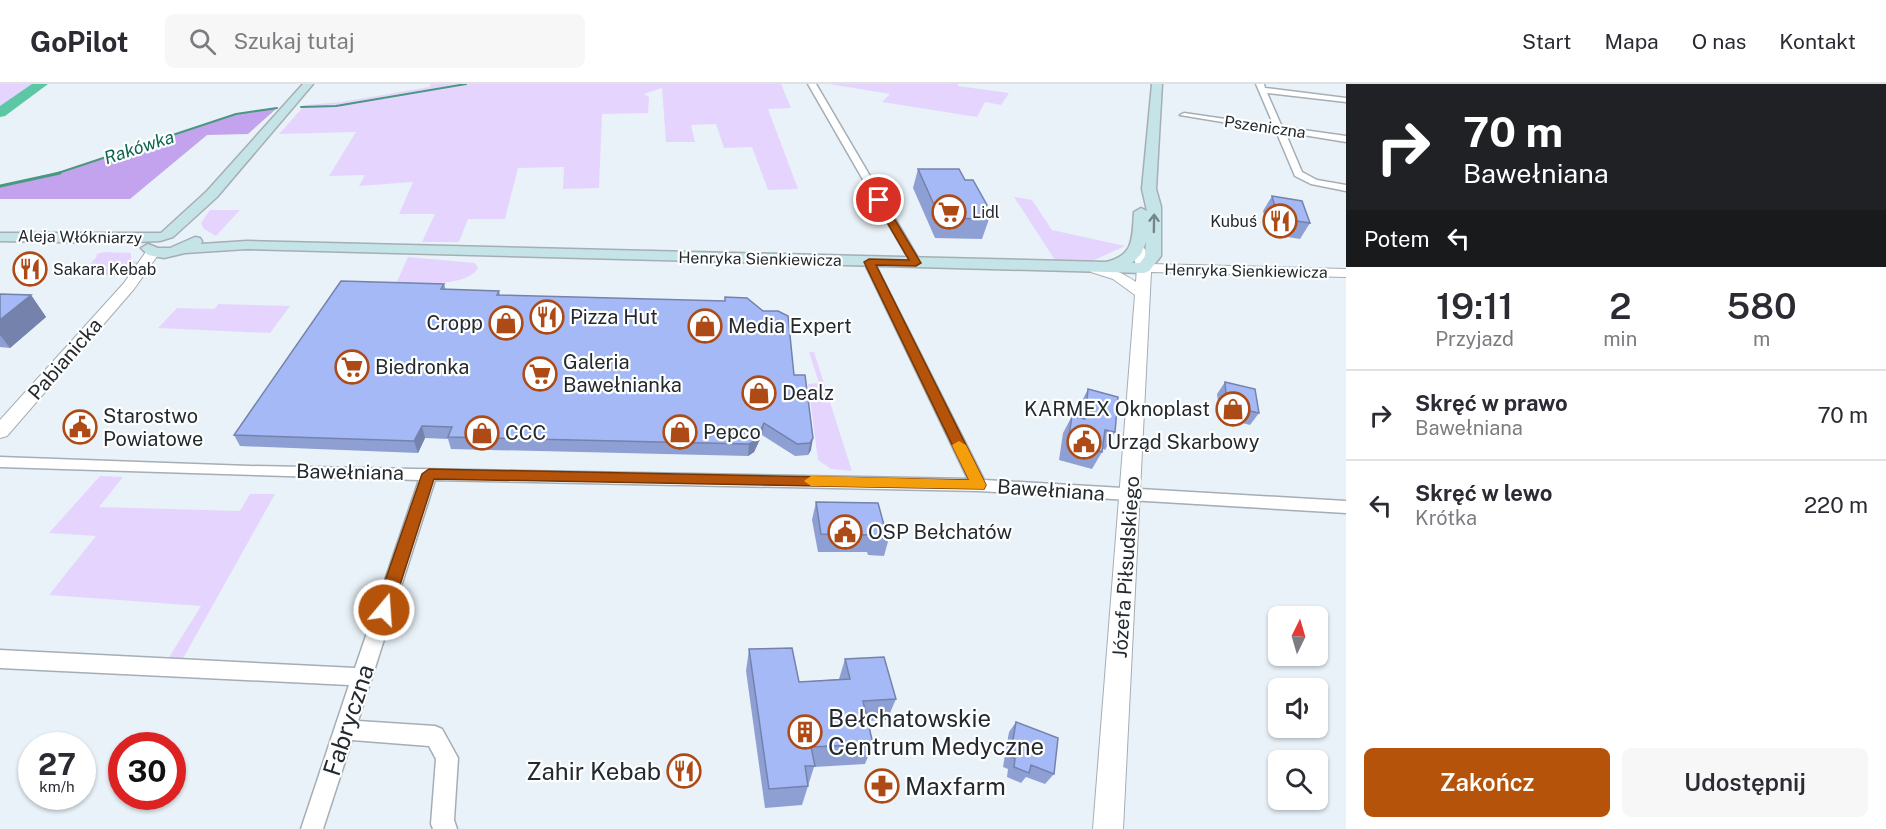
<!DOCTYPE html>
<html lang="pl">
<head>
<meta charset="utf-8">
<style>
  :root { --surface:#fff; --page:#f7f7f7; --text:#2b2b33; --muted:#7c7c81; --line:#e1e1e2; --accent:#b45309 }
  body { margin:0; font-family:"Public Sans",sans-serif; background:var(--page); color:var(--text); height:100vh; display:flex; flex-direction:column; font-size:22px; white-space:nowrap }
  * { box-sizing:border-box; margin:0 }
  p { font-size:20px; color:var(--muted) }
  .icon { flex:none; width:33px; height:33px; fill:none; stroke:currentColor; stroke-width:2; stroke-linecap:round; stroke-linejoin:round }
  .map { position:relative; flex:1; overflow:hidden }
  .drawer { display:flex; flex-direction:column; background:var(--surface); width:540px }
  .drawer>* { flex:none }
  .guide { background:#202124; color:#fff; overflow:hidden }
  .needle { width:39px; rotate:5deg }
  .fabs { position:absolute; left:1268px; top:522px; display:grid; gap:12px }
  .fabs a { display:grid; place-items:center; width:60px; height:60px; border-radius:9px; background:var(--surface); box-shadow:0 2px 4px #0004; font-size:30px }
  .speed { position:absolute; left:18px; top:648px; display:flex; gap:12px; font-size:30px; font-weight:700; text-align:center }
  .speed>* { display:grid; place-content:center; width:78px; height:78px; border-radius:50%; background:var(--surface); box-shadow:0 2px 4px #0004; line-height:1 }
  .speed small { font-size:15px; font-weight:400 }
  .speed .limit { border:9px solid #d22; background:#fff; color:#111 }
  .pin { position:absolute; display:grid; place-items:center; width:51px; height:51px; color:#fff; margin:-26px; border:3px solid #fff; border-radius:50%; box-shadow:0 2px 6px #0007 }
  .me { position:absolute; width:66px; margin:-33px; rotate:18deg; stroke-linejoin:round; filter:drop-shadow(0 0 4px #0008) }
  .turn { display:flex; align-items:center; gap:21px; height:126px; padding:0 18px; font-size:27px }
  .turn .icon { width:78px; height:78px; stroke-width:2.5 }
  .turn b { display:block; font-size:42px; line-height:51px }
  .then { display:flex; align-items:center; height:57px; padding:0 18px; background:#0003; gap:12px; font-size:22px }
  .eta { display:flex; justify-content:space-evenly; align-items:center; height:102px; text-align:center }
  .eta b { font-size:36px; font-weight:600; line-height:42px }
  .cta { display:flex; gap:12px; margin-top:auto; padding:12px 18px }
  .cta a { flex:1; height:69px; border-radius:9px; background:var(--accent); color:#fff; font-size:24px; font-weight:600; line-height:69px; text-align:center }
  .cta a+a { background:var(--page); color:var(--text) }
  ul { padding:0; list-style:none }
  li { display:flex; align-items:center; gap:18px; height:90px; padding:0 18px; border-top:2px solid var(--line) }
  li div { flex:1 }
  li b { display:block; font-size:22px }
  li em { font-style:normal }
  header { display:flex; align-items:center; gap:36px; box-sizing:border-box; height:84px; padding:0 30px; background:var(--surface); border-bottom:2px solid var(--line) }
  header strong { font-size:28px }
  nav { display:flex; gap:33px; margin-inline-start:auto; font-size:21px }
  .search { width:420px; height:54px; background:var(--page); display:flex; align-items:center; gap:15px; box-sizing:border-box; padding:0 21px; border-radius:9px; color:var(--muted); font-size:22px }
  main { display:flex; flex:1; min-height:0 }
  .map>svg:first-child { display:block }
  .green { fill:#e5d5fe }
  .forest { fill:#c3a2ee }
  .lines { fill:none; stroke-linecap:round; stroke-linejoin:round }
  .stream-far1 { stroke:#4b9880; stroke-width:2 }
  .stream { stroke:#4b9880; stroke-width:3 }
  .river { fill:#5bc7a4; fill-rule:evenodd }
  .minor-casing { stroke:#a5aeb4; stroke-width:3 }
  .tertiary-casing { stroke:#a5aeb4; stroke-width:2 }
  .secondary-casing { stroke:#a5aeb4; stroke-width:3 }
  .minor { fill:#fff; fill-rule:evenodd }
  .tertiary { fill:#fff; fill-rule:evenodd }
  .secondary { fill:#c5e4e7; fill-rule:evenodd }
  .wall { fill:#8e9fd4 }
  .shaded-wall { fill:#7482ac }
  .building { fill:#a5b9f6; stroke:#7482ac; stroke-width:1.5 }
  .oneway { stroke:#768689 }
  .route { fill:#b45309; stroke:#753606; stroke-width:1.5 }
  .slow { fill:#f59e0b }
  .labels { text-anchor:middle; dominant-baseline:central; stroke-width:4.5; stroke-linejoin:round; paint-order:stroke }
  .far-street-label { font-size:16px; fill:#26292b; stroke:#fcfeff }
  .far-poi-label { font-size:16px; fill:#26292b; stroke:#fcfeff; text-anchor:start }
  .far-water-label { font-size:18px; font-style:italic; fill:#0d644d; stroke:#fcfeff }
  .poi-label { font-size:20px; fill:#26292b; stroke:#fcfeff; text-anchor:start }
  .street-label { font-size:20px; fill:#26292b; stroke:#fcfeff }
  .near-poi-label { font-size:24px; fill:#26292b; stroke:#fcfeff; text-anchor:start }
  .near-street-label { font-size:24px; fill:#26292b; stroke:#fcfeff }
</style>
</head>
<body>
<header>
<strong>GoPilot</strong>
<div class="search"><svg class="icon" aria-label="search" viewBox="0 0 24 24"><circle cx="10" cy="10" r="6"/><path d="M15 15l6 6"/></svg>Szukaj tutaj</div>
<nav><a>Start</a><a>Mapa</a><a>O nas</a><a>Kontakt</a></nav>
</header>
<main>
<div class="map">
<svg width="1346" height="745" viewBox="0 0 1346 745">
  <rect width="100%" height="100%" fill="#e9f2f8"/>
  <path class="green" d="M0,0H41L0,29Z
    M431,0H781L791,24L768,25L798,105L768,106L752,63L724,64L716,40L691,41L695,58H666L662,4L644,10L649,13L648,29L602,30L599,104L563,105L564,83L518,84L505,135H468L459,158H422L435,130H399L413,98L359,102L365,91L329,92L356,48L279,50L305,21L342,18L429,3Z
    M829,0H958V2L1009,9L1001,21L985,18L977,33L882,18L890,10Z
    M1014,113L1032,116L1052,146L1125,162L1090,178L1055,176Z
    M210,126H240L216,152L204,145L201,139Z
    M104,168L131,169V177L139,178L127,192L80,191L97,172L96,170Z
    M408,173L475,179L478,184C468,203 416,200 396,200Z
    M219,220L290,222L270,249L158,244L177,224L214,225Z
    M809,268H814L852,387L831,385L818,376L808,300L819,299Z
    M100,392L123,393L99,423L240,427L250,410H275L181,578H166L201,522L49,511L96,452L49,449Z"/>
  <path class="forest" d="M277,24L248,50L207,51L130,115H0V102L47,93L236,30Z"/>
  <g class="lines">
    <path class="stream-far1" d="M301,23L336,22L466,0
      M55,90L236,30L277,24"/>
    <path class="stream" d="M0,102L60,89"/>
    <path class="river" d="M32,0H48L5,32L0,33V22Z"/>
    <g class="minor-casing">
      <path id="minor" d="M808,0H816L921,179L920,181H912L911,179Z
        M1256,0H1264L1265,4L1346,14V18L1267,9L1282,43L1346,52V58L1285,48L1302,88L1317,96L1346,101V107L1311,100L1295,92L1276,47L1180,31L1184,29L1274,42Z
        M869,175L874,178L984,396L1346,417V429L979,407L435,396L358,637L435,642L442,645L458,674L454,736L457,745H433L431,740L436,675L429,662L352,656L323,745H301L349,601L0,584V566L355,584L419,396L0,383V373L249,382L968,395L864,178Z"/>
    </g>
    <g class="tertiary-casing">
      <path id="tertiary" d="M1138,161L1145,165L1150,180L1346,185V193L1151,188L1123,745H1093L1135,211L1113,195L1091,188L1089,185L1096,181C1111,184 1123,189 1136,198L1137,184L1131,165Z
        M153,164L160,168L134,205L7,352L0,354V336L124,199L148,165Z"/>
    </g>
    <g class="secondary-casing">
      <path id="secondary" d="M303,0H313L217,113L173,153L160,157L110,159L0,157V149H161L207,107Z
        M1152,0H1162L1156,105L1161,123V172L1149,187L1144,189L247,165L185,169L164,174L148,171L141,164L148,160L158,164H170L195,153L200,154L202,157L201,160L247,157L1106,178C1135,171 1132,154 1134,128L1141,124L1147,127L1142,105ZM1146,158L1145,172L1140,179H1132L1141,170Z"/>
    </g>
    <use href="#minor" class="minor"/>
    <use href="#tertiary" class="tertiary"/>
    <use href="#secondary" class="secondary"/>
  </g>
  <path class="wall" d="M918,85L965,96L987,121L985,128L989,135L982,155L935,154L913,104Z
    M1272,112L1310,139L1300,155L1269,150L1263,127Z
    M444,200L446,206L499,207L500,211L794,291H805L811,366L808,371L795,372L762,351L754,368L748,372L451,365L448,355L425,354L418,369L240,362L234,351Z
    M0,210L31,211L46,233L10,264L0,263Z
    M1225,298L1259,329L1250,341L1220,333L1217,310Z
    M1088,305L1115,348L1105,366L1103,365L1102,368L1092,385L1059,376L1063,349L1072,332L1078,333L1079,323Z
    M816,418L884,441L889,454L884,472L868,471L867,468H818L812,436Z
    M749,565L799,598L839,595L845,575L896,615L887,636L868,637L873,660L865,680L814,683L802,721L765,724L746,587Z
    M1016,638L1054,690L1045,700L1026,693L1021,699L1007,693L1008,685L1003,683L1009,648Z"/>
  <path class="shaded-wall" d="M31,211L46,233L10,264L0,251V236Z
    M764,339L762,351L754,368L748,372L749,360Z
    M422,342L425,354L418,369L414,357Z
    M813,354L811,366L808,371L810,359Z"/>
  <path class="building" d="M918,85H959L965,96H973L987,121H982L989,135L940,134Z
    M1272,112L1302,117L1310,139L1278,134Z
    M341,197L444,200L441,205L499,207L497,211L725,217V213L747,214L763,227H778L788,232L794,291H805L813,354L810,359L797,360L764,339L756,356L749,360L448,353L452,343L422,342L414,357L234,351Z
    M0,210L31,211L0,236Z
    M1225,298L1255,305L1259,329L1227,322Z
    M1088,305L1118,313L1115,348L1105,346L1102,368L1068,358L1072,332L1085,335Z
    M816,418L878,419L884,441H886L889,454H873L872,451L821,450Z
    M792,564L799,598L850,595L845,575L884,573L896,615L863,617L873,660L811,663L815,682H805L808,702L769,705L749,565Z
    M1016,638L1058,654L1054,690L1031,681L1029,689L1014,683L1015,674L1010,673Z"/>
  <defs><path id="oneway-shaft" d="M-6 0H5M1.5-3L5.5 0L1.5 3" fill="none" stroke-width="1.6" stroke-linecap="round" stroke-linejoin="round" transform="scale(1.5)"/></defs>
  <use class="oneway" href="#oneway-shaft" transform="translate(1154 139) rotate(-89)"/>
  <path class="route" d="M879,113L883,116L921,179L916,182L876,181L986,401L984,405L434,395L392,526L390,531L384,533L378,531L375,526L422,390L429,385L969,396L864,178L869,175L909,176L874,116Z"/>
  <path class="slow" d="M959,357L966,361L986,401L984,405L811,402L804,397L811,392L969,396L952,361Z"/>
  <defs>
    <g id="supermarket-ring" transform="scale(1.725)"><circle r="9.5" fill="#fcfeff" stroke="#ae4a15" stroke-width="1.5"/><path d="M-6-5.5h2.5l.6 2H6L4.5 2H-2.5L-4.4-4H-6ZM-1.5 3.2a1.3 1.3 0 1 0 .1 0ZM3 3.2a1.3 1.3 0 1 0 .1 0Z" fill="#ae4a15"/></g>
    <g id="restaurant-ring" transform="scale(1.725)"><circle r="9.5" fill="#fcfeff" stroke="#ae4a15" stroke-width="1.5"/><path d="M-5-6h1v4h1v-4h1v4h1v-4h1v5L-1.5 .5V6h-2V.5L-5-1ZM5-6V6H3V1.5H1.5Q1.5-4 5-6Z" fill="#ae4a15"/></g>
    <g id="shop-ring" transform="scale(1.725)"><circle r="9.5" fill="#fcfeff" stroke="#ae4a15" stroke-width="1.5"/><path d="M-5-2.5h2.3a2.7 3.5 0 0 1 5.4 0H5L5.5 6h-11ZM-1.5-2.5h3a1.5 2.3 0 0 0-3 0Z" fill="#ae4a15"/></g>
    <g id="civic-ring" transform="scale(1.725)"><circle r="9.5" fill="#fcfeff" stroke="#ae4a15" stroke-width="1.5"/><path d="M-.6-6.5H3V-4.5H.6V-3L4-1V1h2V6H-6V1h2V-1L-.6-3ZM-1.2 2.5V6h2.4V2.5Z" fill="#ae4a15"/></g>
    <g id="building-ring" transform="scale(1.725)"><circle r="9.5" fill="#fcfeff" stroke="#ae4a15" stroke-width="1.5"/><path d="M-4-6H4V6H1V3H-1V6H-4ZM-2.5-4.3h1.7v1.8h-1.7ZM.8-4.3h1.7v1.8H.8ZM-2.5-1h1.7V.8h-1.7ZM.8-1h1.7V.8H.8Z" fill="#ae4a15"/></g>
    <g id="pharmacy-ring" transform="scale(1.725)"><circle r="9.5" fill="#fcfeff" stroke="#ae4a15" stroke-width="1.5"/><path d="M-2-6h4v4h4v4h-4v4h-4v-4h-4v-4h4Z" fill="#ae4a15"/></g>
  </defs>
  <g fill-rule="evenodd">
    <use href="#supermarket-ring" x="949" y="128"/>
    <use href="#restaurant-ring" x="1280" y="137"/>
    <use href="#restaurant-ring" x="30" y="185"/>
    <use href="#restaurant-ring" x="547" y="233"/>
    <use href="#shop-ring" x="506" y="239"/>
    <use href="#shop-ring" x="705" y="242"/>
    <use href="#supermarket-ring" x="352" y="283"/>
    <use href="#supermarket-ring" x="540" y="290"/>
    <use href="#shop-ring" x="759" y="309"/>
    <use href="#shop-ring" x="1233" y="325"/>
    <use href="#civic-ring" x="80" y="343"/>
    <use href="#shop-ring" x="680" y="348"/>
    <use href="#shop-ring" x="482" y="349"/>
    <use href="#civic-ring" x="1084" y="358"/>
    <use href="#civic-ring" x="845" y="448"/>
    <use href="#building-ring" x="805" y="648"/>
    <use href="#restaurant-ring" x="684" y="687"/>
    <use href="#pharmacy-ring" x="882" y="702"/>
  </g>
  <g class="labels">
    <g class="far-street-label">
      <text transform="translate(1265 43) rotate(8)">Pszeniczna</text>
      <text transform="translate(80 153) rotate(1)">Aleja Włókniarzy</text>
      <text transform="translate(760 175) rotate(1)">Henryka Sienkiewicza</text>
      <text transform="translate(1246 187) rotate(1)">Henryka Sienkiewicza</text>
    </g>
    <g class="far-poi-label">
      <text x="972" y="128">Lidl</text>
      <text x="1257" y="137" text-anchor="end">Kubuś</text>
      <text x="53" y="185">Sakara Kebab</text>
    </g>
    <g class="far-water-label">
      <text transform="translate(139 63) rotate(-18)">Rakówka</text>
    </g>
    <g class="poi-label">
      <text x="570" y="233">Pizza Hut</text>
      <text x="483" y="239" text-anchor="end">Cropp</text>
      <text x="728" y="242">Media Expert</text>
      <text x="563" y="278">Galeria<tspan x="563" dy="23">Bawełnianka</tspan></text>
      <text x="375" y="283">Biedronka</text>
      <text x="782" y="309">Dealz</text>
      <text x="1210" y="325" text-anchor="end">KARMEX Oknoplast</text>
      <text x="103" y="332">Starostwo<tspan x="103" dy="23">Powiatowe</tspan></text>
      <text x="703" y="348">Pepco</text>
      <text x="505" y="349">CCC</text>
      <text x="1107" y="358">Urząd Skarbowy</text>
      <text x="868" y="448">OSP Bełchatów</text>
    </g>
    <g class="street-label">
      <text transform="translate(65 275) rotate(-49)">Pabianicka</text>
      <text transform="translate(350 388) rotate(1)">Bawełniana</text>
      <text transform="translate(1051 406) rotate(4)">Bawełniana</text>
      <text transform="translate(1126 483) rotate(-86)">Józefa Piłsudskiego</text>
    </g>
    <g class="near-poi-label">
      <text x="828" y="634">Bełchatowskie<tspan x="828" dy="28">Centrum Medyczne</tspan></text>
      <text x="661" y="687" text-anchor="end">Zahir Kebab</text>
      <text x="905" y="702">Maxfarm</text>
    </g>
    <g class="near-street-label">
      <text transform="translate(348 636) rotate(-72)">Fabryczna</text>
    </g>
  </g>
</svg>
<div class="fabs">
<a><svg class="needle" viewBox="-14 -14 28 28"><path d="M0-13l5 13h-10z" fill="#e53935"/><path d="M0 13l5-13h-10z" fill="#7c7c81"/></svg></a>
<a><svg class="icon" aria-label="sound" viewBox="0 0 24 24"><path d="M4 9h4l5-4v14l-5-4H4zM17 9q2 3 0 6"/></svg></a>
<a><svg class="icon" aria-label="search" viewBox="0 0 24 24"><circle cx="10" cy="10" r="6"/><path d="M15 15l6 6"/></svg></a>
</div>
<div class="speed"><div>27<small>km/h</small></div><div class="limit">30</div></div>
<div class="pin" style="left:879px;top:116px;background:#d93025"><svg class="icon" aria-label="arrive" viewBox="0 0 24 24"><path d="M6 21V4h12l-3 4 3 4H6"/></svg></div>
<svg class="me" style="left:384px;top:526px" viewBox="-20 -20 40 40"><circle r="17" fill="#b45309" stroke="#fff" stroke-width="3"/><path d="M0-11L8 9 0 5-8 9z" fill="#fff"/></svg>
</div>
<section class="drawer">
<div class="guide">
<div class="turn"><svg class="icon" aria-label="right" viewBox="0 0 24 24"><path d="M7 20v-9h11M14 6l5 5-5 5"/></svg><div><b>70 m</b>Bawełniana</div></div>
<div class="then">Potem<svg class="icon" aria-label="left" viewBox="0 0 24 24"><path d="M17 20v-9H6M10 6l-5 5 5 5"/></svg></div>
</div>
<div class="eta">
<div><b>19:11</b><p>Przyjazd</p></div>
<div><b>2</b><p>min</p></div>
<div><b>580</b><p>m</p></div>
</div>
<ul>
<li><svg class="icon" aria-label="right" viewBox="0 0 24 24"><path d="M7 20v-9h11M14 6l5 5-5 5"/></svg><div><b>Skręć w prawo</b><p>Bawełniana</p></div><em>70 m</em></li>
<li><svg class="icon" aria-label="left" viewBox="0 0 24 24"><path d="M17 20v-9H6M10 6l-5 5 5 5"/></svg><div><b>Skręć w lewo</b><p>Krótka</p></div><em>220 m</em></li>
</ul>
<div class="cta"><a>Zakończ</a><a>Udostępnij</a></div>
</section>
</main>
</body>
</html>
